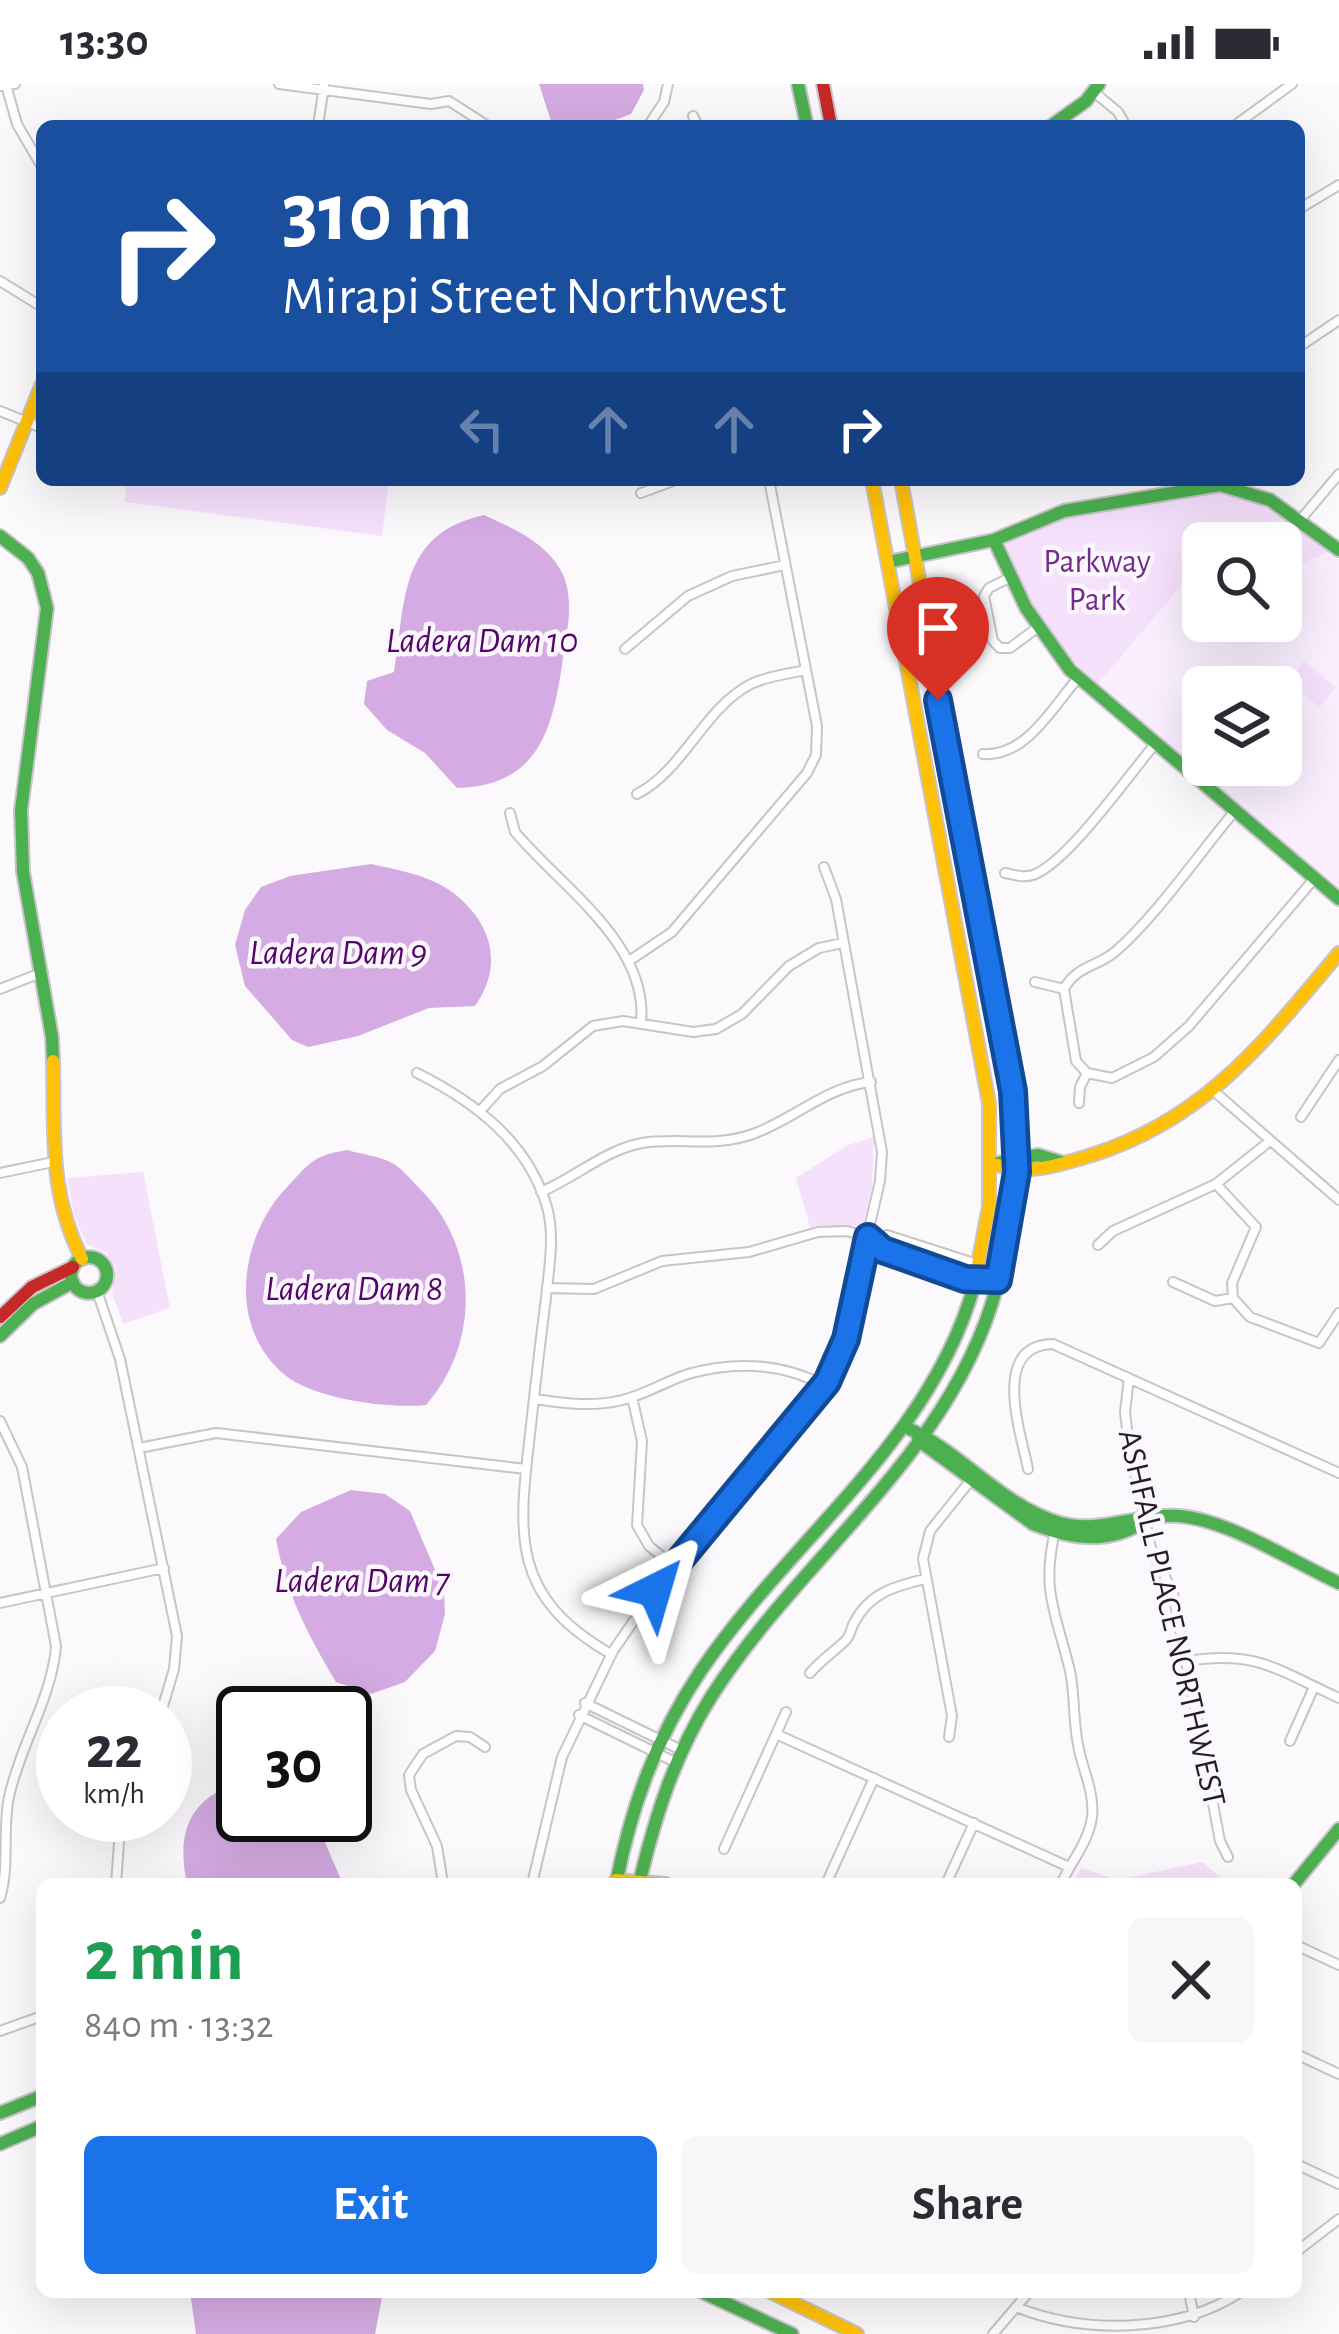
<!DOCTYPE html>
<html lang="en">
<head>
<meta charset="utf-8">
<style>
  :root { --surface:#fff; --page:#f7f7f7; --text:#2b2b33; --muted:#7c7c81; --accent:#1a73e8 }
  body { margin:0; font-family:"Alegreya Sans",sans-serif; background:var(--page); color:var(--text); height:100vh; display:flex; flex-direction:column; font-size:45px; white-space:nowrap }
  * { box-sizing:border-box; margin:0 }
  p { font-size:39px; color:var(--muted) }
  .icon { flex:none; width:66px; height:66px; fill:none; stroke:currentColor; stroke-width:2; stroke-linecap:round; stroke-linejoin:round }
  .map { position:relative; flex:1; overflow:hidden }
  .side { position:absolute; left:36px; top:1794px; width:1266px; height:420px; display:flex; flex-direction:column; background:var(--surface); border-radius:18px; box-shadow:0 12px 48px #0002 }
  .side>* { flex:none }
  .guide { position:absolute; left:36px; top:36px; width:1269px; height:366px; border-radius:18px; box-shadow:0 12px 48px #0002; background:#1a4fa0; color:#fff; overflow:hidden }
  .tools { position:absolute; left:1182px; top:438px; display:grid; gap:24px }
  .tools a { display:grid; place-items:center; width:120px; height:120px; border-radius:18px; background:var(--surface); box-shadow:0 12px 48px #0002; font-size:60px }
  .speed { position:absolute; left:36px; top:1602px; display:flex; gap:24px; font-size:60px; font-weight:700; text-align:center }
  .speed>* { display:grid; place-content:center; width:156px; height:156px; border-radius:50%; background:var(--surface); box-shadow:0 12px 48px #0002; line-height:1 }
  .speed small { font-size:30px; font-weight:400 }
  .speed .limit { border:6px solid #111; border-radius:18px; background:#fff; color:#111 }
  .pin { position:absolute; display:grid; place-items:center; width:102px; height:102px; color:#fff; margin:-123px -51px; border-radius:50% 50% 50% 0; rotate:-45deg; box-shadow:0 0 12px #0007 }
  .pin .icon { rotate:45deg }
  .me { position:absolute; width:132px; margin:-66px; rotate:40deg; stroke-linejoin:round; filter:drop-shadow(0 0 9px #0008) }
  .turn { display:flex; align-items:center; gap:42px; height:252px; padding:0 48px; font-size:54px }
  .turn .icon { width:156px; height:156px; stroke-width:2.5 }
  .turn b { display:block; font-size:84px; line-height:102px }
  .lanes { display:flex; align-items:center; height:114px; padding:0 48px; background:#0003; justify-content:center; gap:60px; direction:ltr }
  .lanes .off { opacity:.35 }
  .round { display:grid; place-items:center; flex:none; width:126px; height:126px; border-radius:18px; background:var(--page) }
  .summary { display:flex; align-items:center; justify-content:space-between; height:204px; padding:0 48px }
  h1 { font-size:72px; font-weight:700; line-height:90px; color:#1e9e55 }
  .primary-button { display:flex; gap:24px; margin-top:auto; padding:24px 48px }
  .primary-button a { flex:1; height:138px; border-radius:18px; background:var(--accent); color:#fff; font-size:48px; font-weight:700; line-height:138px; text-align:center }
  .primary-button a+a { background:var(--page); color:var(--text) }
  .status { display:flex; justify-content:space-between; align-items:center; height:84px; padding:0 60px; background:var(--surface); direction:ltr }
  .status svg { height:33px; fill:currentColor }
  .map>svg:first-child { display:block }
  .built { fill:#f9effe; fill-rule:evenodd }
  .green { fill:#f6e1fd }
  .water { fill:#d4abe2 }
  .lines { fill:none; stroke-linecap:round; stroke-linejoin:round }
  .street-casing { stroke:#c8c4c9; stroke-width:12 }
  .fast-casing { stroke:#c8c4c9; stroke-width:16 }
  .slow-casing { stroke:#c8c4c9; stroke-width:16 }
  .jam-casing { stroke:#c8c4c9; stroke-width:16 }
  .street { stroke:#fefeff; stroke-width:8 }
  .fast { stroke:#4caf50; stroke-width:12 }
  .slow { stroke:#ffc107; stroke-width:12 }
  .jam { stroke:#c62828; stroke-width:12 }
  .route-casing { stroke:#114b97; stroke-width:30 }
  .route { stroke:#1a73e8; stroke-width:21 }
  .labels { text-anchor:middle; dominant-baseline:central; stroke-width:9; stroke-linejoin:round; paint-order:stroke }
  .park-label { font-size:33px; fill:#742d89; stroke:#fbf8fd }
  .street-label { font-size:33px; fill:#241d26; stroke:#fbf8fd }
  .water-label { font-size:36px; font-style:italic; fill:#550569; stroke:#fbf8fd }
</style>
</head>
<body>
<div class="status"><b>13:30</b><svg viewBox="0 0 49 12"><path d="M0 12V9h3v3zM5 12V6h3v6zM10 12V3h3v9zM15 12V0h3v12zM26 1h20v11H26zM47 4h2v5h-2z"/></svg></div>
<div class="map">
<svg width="1339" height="2250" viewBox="0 0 1339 2250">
  <rect width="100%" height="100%" fill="#fbf9fc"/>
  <path class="built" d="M1330,467L1339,474V804L1097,601L1203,476V537H1281V489ZM1203,603H1281V681H1203Z"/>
  <path class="green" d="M127,396H389L382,452L125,418Z
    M1204,408C1263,411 1286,431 1330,467L1281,489V459H1235L1225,450L1217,459H1203V476L1097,601C1054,559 1025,514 1002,459L1069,433Z
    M1304,577L1336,604L1319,623L1288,597Z
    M874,1053L872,1103L863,1142L810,1143L796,1094L848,1061Z
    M143,1088L170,1224L123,1240L112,1209L116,1184L106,1169L86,1160L74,1131L67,1094Z
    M1202,1778L1228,1800H1073L1081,1784L1117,1796Z"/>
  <path class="water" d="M539,0H643L644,6L631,30C604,41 580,45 552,40Z
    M484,431C514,445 550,460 564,493C573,516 568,544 564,567C554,639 543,702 457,704L425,669L387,646L364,620L367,597L394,588C406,518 398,450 484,431Z
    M371,780C398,786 429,791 452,808C492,838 504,881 475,922L429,924L358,952L308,963L292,956L245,902L235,861L245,826L261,803L290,792Z
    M347,1066C361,1070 379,1072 392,1079C402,1084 411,1096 419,1104C479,1162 481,1259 426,1321C389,1325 314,1315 285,1291C226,1243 240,1152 287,1103C311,1078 312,1072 347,1066Z
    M351,1406L385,1410L410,1427L444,1507L445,1530L435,1567L405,1598L371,1610L336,1598C308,1551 286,1509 276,1455L301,1428Z
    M243,1697V1731H313L343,1800H187C176,1747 189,1714 243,1697Z
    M190,2208H383L375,2250H196Z"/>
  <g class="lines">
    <g class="street-casing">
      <path id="street" d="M279,0L431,20L449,17L488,42
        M6,1L17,40L42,83
        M0,2L15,0
        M1094,8L1118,28L1126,42
        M693,32L698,42
        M318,42L324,2
        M648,42L664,18L668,0
        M1234,42L1292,0
        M1299,125L1339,101
        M0,197L42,223
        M1299,263L1339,236
        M0,327L42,344
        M641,409L676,396
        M1301,435L1339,390
        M1009,494L989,504L984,512L993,557L1000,564H1010L1037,544
        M625,565L688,512L732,492L785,481
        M983,670C1026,673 1052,624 1078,594
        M637,710C684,686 704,624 751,600C767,592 788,590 806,586
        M510,729L515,748C561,803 649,860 641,939
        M1005,789C1015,791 1023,794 1033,791C1067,779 1129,691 1155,660
        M629,877L672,848L807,689L816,671L817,642L769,396
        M1035,898L1064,905
        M0,905L43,888
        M1064,905C1077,881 1098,883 1116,867C1157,831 1198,771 1234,728
        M1064,905L1076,977L1087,989L1080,1003L1079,1019
        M417,989C475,1018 528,1058 547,1123C555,1152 549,1184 546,1214C540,1259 535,1305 530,1350C518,1452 511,1513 611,1570
        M1087,989L1112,994L1154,973L1189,942L1314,795
        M1216,1009L1339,1116
        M480,1027L500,1005L543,982L593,942L623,937L693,948L716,945L742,930L789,882L819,864L843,859
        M1301,1033L1339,976
        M0,1089L53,1078
        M1216,1100L1256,1143L1232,1199L1233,1214
        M541,1108C574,1094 607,1065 642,1059C680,1053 713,1064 753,1050C795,1035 825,1003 871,998
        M875,1155L882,1165L965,1195L995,1196
        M1098,1161L1113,1147L1216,1100L1270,1057
        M1173,1198L1215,1217L1233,1214L1250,1233L1319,1259L1339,1229
        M547,1204L594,1205L662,1177L749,1168L818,1148L847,1147L875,1155L887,1151L971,1178L998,1196
        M97,1207L120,1275L177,1552L174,1585L161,1629
        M1129,1294L1125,1328L1129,1362L1151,1464L1173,1509L1220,1757L1228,1773
        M632,1313L642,1357L637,1441L649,1462L675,1483
        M534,1315C562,1319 590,1323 618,1317C643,1312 664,1298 688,1290C735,1277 783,1279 825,1302
        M0,1337L22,1383L56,1562C52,1614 20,1661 9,1713C2,1745 10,1783 0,1814
        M139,1364L216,1349L526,1385
        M1028,1385C1021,1349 990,1261 1053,1260L1339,1389
        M1056,1443C1040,1507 1056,1528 1070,1587C1075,1611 1073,1636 1078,1661C1082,1684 1095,1709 1092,1733C1089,1757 1071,1778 1061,1800
        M0,1519L164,1484
        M1187,1577C1257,1566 1277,1586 1339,1614
        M810,1589C821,1576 835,1567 846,1556C851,1551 850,1546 854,1539C869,1509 895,1502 925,1495
        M585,1619L679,1665
        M579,1631L673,1677
        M776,1650L1069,1783
        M949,1653L952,1632L923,1475L930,1447L974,1392
        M1290,1657L1314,1603
        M724,1765L786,1628
        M116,1800L121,1731
        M443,1800L437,1762L411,1706L409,1691L423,1670L456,1652L470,1653L485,1663
        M532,1800L562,1673L613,1567L655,1506L821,1307L837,1282L880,1097L882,1068L836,815L824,783
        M826,1800L874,1694
        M946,1800L974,1739
        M1296,1861L1339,1881
        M0,1947L42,1932
        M1296,1970L1339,1990
        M1296,2080L1339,2100
        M1296,2168L1339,2135
        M1189,2208L1194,2233
        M1016,2223C1083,2250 1177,2250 1241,2208
        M993,2250L1029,2208"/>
    </g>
    <g class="fast-casing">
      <path id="fast" d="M798,0L807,42
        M1051,42L1086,17L1099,0
        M0,452L28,474L38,489L47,524L21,726L23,788L52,953L53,977
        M994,456L1026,524L1070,586L1339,815
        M888,478L994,456L1064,427L1220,401L1270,416L1339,466
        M993,1080L1038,1071L1064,1079
        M71 1191a18 18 0 1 1 36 0a18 18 0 1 1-36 0Z
        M0,1252L33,1220L73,1198
        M905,1343C961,1367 1001,1422 1060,1439C1100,1450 1139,1429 1179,1432C1229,1436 1293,1478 1339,1499
        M918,1356L1033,1440C1071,1455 1109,1461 1145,1437
        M616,1800C631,1723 656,1654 700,1588C788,1457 930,1359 974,1202
        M639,1800C655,1733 674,1672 711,1613C801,1471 952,1371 997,1202
        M1294,1800L1339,1745
        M0,2029L42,2012
        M0,2060L42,2042
        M702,2208L792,2250"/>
    </g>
    <g class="slow-casing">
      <path id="slow" d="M872,396L989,1019V1122L974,1202
        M901,396L1014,1015C1020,1079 1013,1140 997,1202
        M0,404L42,300
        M53,977C55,1050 48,1107 82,1175
        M993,1080C1030,1091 1056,1082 1092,1071C1206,1035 1265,957 1339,869
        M616,1796L666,1800
        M771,2208L857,2250"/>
    </g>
    <g class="jam-casing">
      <path id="jam" d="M823,0L831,42
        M0,1233L32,1203L73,1183"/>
    </g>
    <use href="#street" class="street"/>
    <use href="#fast" class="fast"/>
    <use href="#slow" class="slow"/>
    <use href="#jam" class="jam"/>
  </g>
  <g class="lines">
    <g class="route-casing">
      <path id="route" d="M655,1506L827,1298L846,1255L868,1153L883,1166L965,1195L998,1196L1017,1088L1013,1007L938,616"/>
    </g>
    <use href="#route" class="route"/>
  </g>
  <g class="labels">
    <g class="park-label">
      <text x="1097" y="478">Parkway<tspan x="1097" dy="38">Park</tspan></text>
    </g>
    <g class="street-label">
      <text transform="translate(1171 1534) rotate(77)">ASHFALL PLACE NORTHWEST</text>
    </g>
    <g class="water-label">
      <text x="482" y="557">Ladera Dam 10</text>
      <text x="338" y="869">Ladera Dam 9</text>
      <text x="354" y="1205">Ladera Dam 8</text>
      <text x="362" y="1497">Ladera Dam 7</text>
    </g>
  </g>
</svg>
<div class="tools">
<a><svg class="icon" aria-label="search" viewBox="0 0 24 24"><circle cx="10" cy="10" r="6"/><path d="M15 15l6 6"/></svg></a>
<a><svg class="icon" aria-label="layers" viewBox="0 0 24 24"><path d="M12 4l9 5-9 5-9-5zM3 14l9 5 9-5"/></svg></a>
</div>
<div class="speed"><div>22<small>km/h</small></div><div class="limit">30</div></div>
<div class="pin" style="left:938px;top:616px;background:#d93025"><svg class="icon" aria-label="arrive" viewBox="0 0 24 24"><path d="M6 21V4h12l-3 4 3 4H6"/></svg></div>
<svg class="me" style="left:655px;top:1506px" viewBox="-20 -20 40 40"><path d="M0-17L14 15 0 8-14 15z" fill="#1a73e8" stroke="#fff" stroke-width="4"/></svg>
<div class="guide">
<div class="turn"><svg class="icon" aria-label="right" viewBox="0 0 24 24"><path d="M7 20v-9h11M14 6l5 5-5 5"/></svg><div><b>310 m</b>Mirapi Street Northwest</div></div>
<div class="lanes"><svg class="icon off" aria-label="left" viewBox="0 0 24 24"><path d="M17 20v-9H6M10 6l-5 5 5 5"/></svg><svg class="icon off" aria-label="ahead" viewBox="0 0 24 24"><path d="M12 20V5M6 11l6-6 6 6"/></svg><svg class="icon off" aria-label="ahead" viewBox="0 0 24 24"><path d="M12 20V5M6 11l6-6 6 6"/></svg><svg class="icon" aria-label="right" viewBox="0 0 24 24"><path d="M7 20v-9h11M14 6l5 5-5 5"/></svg></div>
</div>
<section class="side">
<div class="summary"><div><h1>2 min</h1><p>840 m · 13:32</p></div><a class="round"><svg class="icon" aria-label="close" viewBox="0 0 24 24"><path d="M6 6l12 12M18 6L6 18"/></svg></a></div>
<div class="primary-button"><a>Exit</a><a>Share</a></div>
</section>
</div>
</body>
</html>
